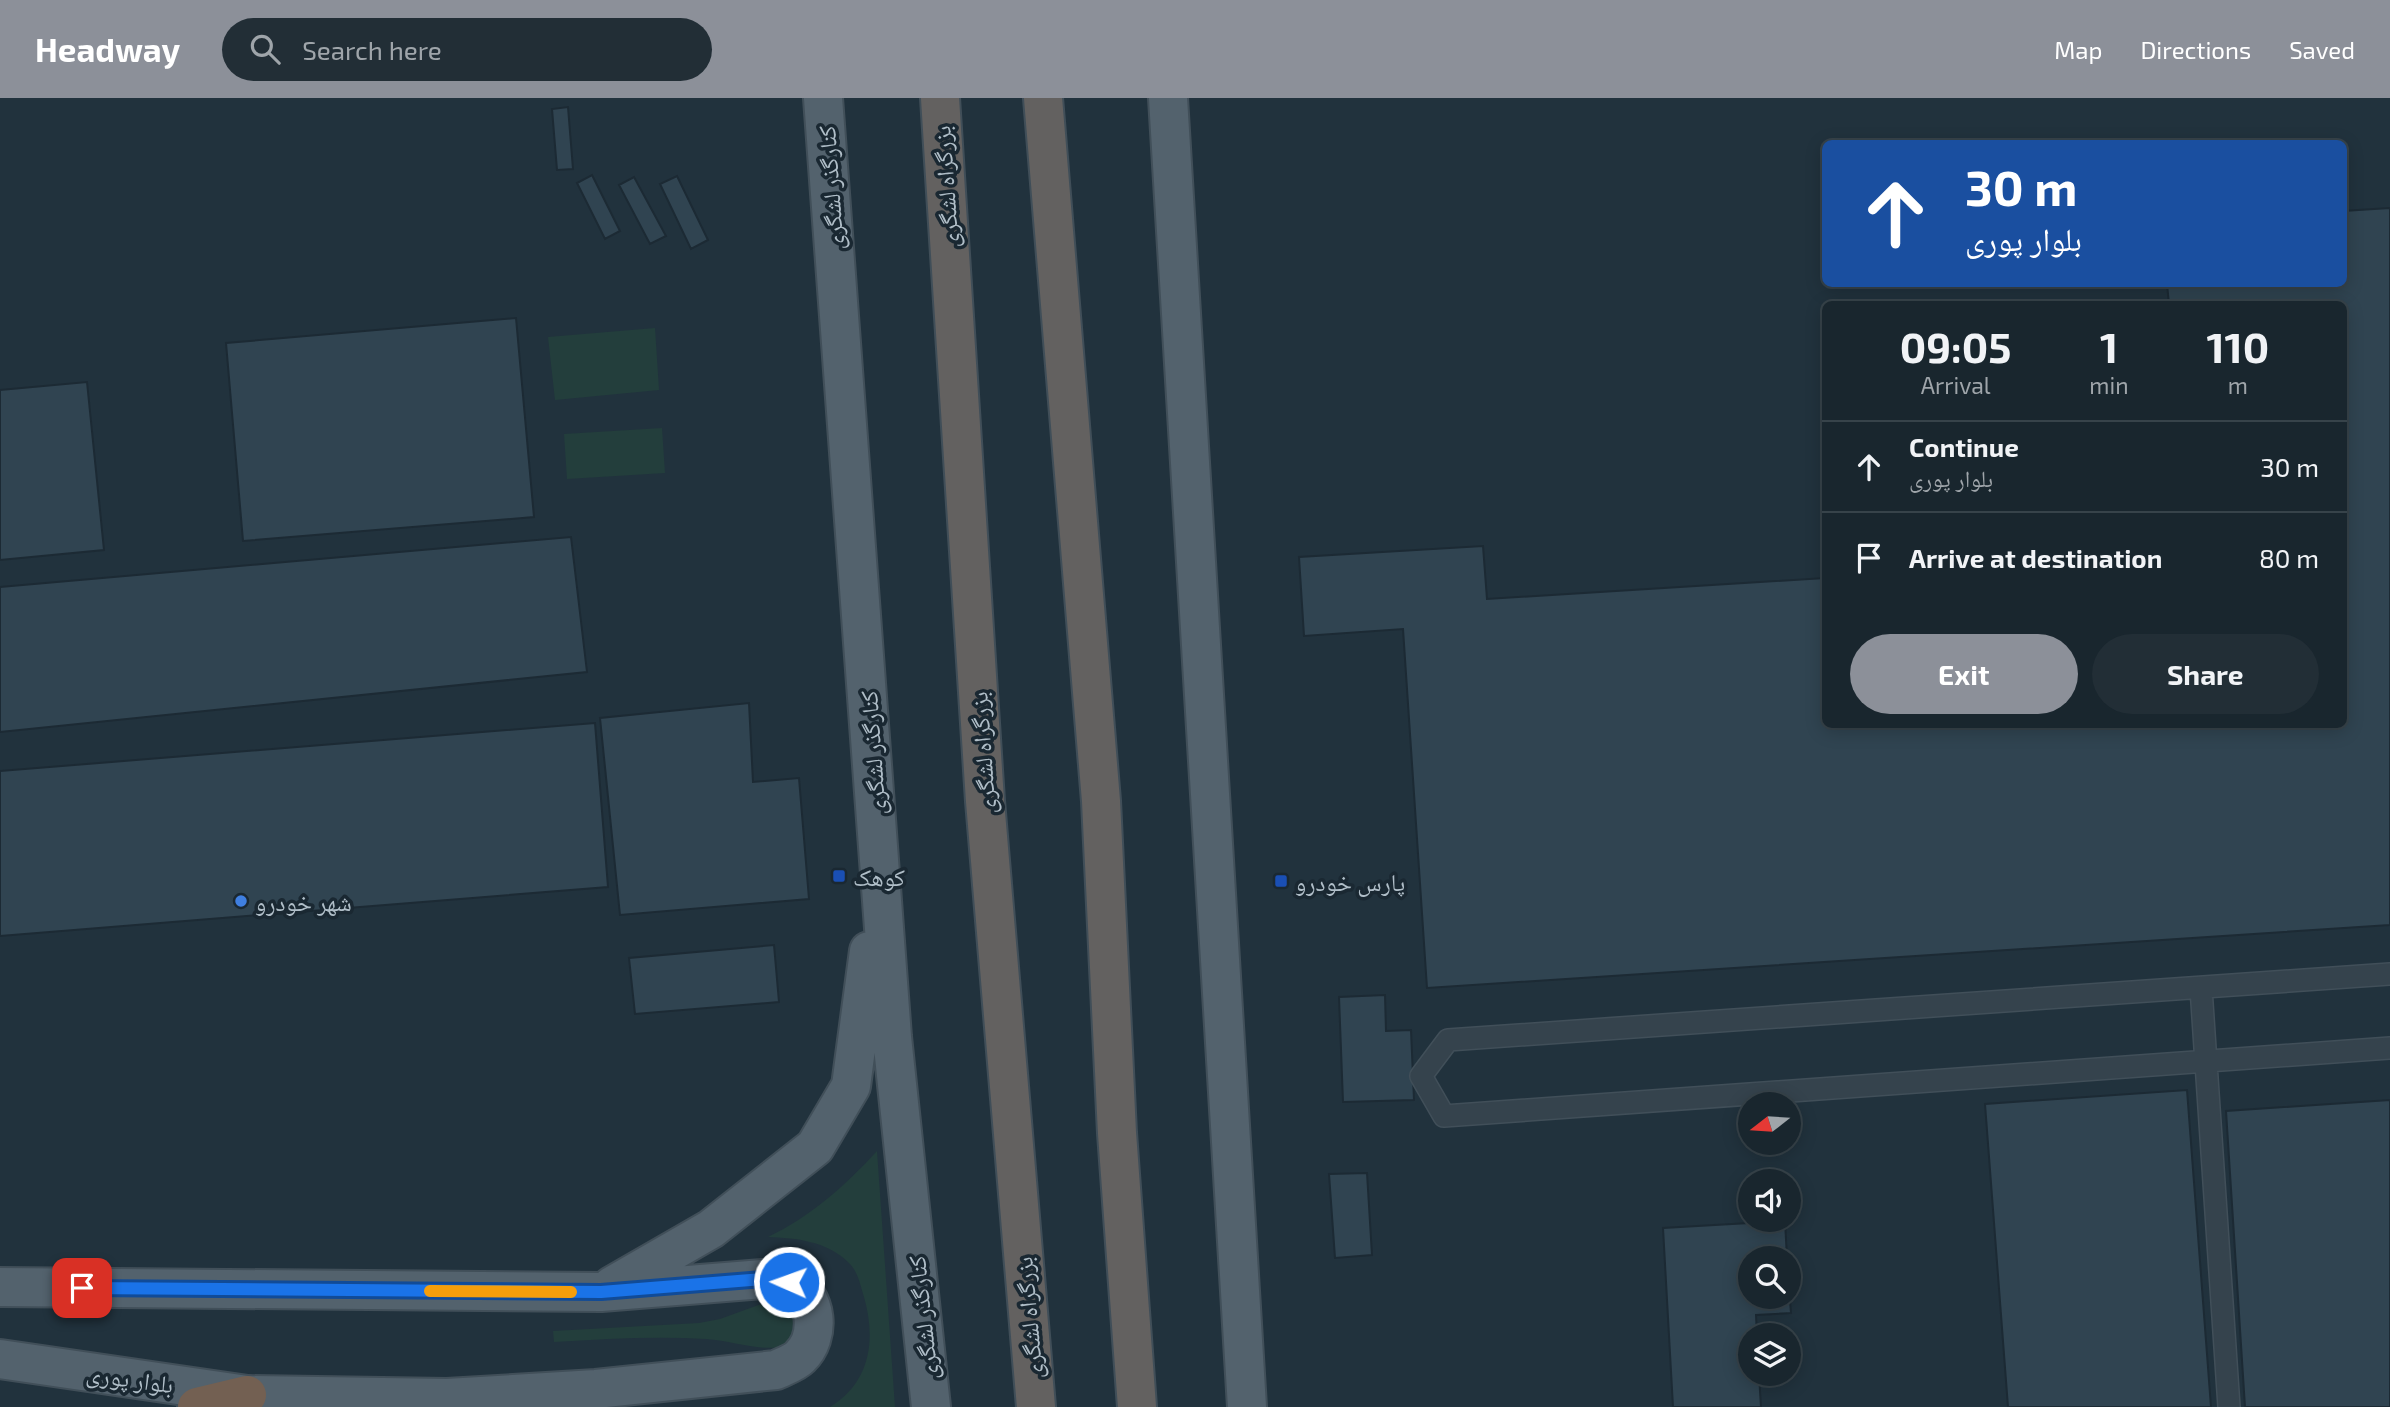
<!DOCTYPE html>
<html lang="en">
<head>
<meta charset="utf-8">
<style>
  :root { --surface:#19262e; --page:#222e36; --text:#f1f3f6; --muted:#9fa5aa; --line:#37434a; --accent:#8c9099 }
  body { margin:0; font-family:"Exo 2","Noto Naskh Arabic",sans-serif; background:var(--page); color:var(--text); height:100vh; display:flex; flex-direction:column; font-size:26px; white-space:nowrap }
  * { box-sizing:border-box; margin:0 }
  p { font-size:23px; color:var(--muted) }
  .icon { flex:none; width:38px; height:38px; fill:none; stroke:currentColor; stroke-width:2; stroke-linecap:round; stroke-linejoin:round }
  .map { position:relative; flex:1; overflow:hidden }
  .side { position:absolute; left:1822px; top:203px; width:525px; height:427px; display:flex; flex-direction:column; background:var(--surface); border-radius:10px; box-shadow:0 4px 18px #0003,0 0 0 2px var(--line) }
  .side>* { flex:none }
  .top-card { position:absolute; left:1822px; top:42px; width:525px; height:147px; border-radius:10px; box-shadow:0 4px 18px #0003,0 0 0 2px var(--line); background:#1a4fa0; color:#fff; overflow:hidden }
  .needle { width:46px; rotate:253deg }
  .controls { position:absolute; left:1738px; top:994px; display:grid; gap:14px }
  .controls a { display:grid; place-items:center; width:63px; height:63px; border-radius:50%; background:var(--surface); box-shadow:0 4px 18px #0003,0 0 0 2px var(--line); font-size:35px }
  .pin { position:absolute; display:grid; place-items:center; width:60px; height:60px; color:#fff; margin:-30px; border-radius:14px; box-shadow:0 4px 10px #0006 }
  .me { position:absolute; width:77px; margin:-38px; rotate:272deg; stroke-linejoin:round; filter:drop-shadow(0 0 5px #0008) }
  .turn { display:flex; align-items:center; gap:24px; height:147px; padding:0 28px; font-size:32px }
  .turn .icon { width:91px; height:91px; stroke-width:2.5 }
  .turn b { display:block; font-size:49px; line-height:60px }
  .eta { display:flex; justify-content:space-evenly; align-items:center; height:119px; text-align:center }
  .eta b { font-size:42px; font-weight:700; line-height:49px }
  .button { display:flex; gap:14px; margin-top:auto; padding:14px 28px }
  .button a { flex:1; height:80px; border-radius:42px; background:var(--accent); color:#fff; font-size:28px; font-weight:700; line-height:80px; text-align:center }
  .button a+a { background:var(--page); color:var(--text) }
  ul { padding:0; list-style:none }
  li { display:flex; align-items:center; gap:21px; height:91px; padding:0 28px; border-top:2px solid var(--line) }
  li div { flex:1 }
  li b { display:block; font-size:26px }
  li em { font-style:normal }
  header { display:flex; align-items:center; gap:42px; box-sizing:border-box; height:98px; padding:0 35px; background:var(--accent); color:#fff }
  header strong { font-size:33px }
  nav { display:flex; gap:38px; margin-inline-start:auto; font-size:24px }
  .search { width:490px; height:63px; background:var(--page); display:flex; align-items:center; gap:18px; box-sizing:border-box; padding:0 24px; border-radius:38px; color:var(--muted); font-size:26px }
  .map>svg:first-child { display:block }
  .green { fill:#233e3c }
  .building { fill:#304451; stroke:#1c2a34; stroke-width:2 }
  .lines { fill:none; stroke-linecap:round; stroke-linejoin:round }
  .service-casing { stroke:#414f59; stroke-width:24 }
  .primary-casing { stroke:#414f59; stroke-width:42 }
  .trunk-casing { stroke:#404e58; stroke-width:42 }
  .motorway-casing { stroke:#404e58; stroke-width:42 }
  .service { stroke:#35434d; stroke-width:21 }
  .primary { stroke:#53626d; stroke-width:38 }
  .trunk { stroke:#636160; stroke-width:38 }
  .motorway { stroke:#736052; stroke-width:38 }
  .route-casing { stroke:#114b97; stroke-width:18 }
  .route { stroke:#1a73e8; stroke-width:12 }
  .slow { stroke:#f59e0b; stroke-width:12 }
  .transit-dot { fill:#1a4fb4; stroke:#1a2832; stroke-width:2.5 }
  .shop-dot { fill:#3f7fe0; stroke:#1a2832; stroke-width:2.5 }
  .labels { text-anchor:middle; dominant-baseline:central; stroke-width:7; stroke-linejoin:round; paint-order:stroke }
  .street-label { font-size:24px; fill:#b0bec8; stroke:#1a2832 }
  .poi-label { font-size:24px; fill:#b0bec8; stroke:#1a2832; text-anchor:start }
</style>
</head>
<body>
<header>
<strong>Headway</strong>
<div class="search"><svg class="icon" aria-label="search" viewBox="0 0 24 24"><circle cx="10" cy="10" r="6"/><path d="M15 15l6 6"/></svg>Search here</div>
<nav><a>Map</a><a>Directions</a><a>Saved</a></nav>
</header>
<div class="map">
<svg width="2390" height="1309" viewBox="0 0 2390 1309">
  <rect width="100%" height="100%" fill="#21323d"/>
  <path class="green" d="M655,230L659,292L555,302L548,239Z
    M662,330L665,375L567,381L564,336Z
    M877,1053L895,1309H830C871,1284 876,1241 864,1199C860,1186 858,1174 849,1165C827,1143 796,1140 768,1139C810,1119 846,1087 877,1053Z
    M764,1205C799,1206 804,1219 786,1248C759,1254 734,1243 706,1241C655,1238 605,1241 554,1244L553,1233L699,1225L720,1221Z"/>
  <path class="building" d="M568,9L573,71L557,72L552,11Z
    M592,77L620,133L605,141L577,85Z
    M677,78L708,142L691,151L660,86Z
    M634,79L666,138L650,146L619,87Z
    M2390,110V827L1427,890L1403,531L1304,538L1299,459L1483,448L1487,501L1825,480V626H2343V206H2169L2167,186H2343V113Z
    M516,220L534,419L243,443L226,245Z
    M87,284L104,452L0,462V292Z
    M571,439L587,574L0,634V489Z
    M749,605L753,684L799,680L809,801L620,817L600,620Z
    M595,625L608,789L0,838V673Z
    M774,847L779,904L635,916L629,860Z
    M1385,897L1386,933L1411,932L1414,1002L1343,1004L1339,899Z
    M2187,992L2211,1309H2008L1985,1006Z
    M2390,1002V1309H2245L2226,1013Z
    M1367,1075L1372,1157L1335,1160L1329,1076Z
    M1785,1123L1787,1160H1750V1199H1788V1178L1791,1215L1756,1217L1757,1237H1750V1276H1759L1761,1309H1673L1663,1130Z"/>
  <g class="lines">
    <g class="service-casing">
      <path id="service" d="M2390,876L1448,942L1421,978L1444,1018L2390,950
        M2201,890L2229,1309"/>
    </g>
    <g class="primary-casing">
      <path id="primary" d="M823,0L892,939L931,1309
        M1168,0L1247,1309
        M612,1188L711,1131L815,1049L851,988L869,853
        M0,1189L601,1194L763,1181C771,1182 783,1181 790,1184C818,1198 821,1239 800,1259C794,1265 784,1268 776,1272L596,1291L447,1300L247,1297L0,1261"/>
    </g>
    <g class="trunk-casing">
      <path id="trunk" d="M940,0L985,703L1036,1309
        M1043,0L1101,703L1117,1035L1137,1309"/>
    </g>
    <g class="motorway-casing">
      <path id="motorway" d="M197,1309L247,1297"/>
    </g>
    <use href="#service" class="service"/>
    <use href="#primary" class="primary"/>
    <use href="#trunk" class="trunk"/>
    <use href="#motorway" class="motorway"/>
  </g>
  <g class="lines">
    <g class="route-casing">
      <path id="route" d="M82,1190L601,1194L763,1181L789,1184"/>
    </g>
    <use href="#route" class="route"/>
    <path class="slow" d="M430,1193L571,1194"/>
  </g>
  <g class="transit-dot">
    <rect x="832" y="771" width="14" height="14" rx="3.5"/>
    <rect x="1274" y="776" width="14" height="14" rx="3.5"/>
  </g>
  <circle class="shop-dot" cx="241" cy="803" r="7"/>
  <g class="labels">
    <g class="street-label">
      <text transform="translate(945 89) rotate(-94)">بزرگراه لشگری</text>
      <text transform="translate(830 90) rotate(-94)">کنارگذر لشگری</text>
      <text transform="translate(872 655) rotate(-94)">کنارگذر لشگری</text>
      <text transform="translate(982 655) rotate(-94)">بزرگراه لشگری</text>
      <text transform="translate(922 1220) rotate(-96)">کنارگذر لشگری</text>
      <text transform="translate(1028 1220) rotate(-95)">بزرگراه لشگری</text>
      <text transform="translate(130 1280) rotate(8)">بلوار پوری</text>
    </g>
    <g class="poi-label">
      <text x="853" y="778">کوهک</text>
      <text x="1295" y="783">پارس خودرو</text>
      <text x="255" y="803">شهر خودرو</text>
    </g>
  </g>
</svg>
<div class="controls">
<a><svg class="needle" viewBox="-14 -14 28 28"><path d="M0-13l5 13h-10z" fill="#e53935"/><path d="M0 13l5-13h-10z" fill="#9fa5aa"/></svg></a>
<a><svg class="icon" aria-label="sound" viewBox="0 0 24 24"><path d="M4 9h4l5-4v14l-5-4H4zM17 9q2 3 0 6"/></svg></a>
<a><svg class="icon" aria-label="search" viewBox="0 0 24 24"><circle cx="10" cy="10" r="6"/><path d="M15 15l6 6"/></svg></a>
<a><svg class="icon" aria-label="layers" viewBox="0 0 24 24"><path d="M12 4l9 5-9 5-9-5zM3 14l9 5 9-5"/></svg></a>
</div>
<div class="pin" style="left:82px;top:1190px;background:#d93025"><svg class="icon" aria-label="arrive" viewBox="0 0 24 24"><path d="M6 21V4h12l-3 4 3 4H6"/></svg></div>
<svg class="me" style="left:789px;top:1184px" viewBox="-20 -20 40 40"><circle r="17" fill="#1a73e8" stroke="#fff" stroke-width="3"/><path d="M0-11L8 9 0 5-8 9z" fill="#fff"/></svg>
<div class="top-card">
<div class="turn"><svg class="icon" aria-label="ahead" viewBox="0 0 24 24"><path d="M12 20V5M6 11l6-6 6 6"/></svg><div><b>30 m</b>بلوار پوری</div></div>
</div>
<section class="side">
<div class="eta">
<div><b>09:05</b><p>Arrival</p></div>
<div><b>1</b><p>min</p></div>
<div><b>110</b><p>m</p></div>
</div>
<ul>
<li><svg class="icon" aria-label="ahead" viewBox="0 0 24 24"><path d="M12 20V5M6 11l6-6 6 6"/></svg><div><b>Continue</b><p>بلوار پوری</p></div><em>30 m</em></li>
<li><svg class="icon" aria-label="arrive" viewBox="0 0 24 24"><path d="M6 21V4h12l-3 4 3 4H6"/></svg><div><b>Arrive at destination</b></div><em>80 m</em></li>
</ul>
<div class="button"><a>Exit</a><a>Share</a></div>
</section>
</div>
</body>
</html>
